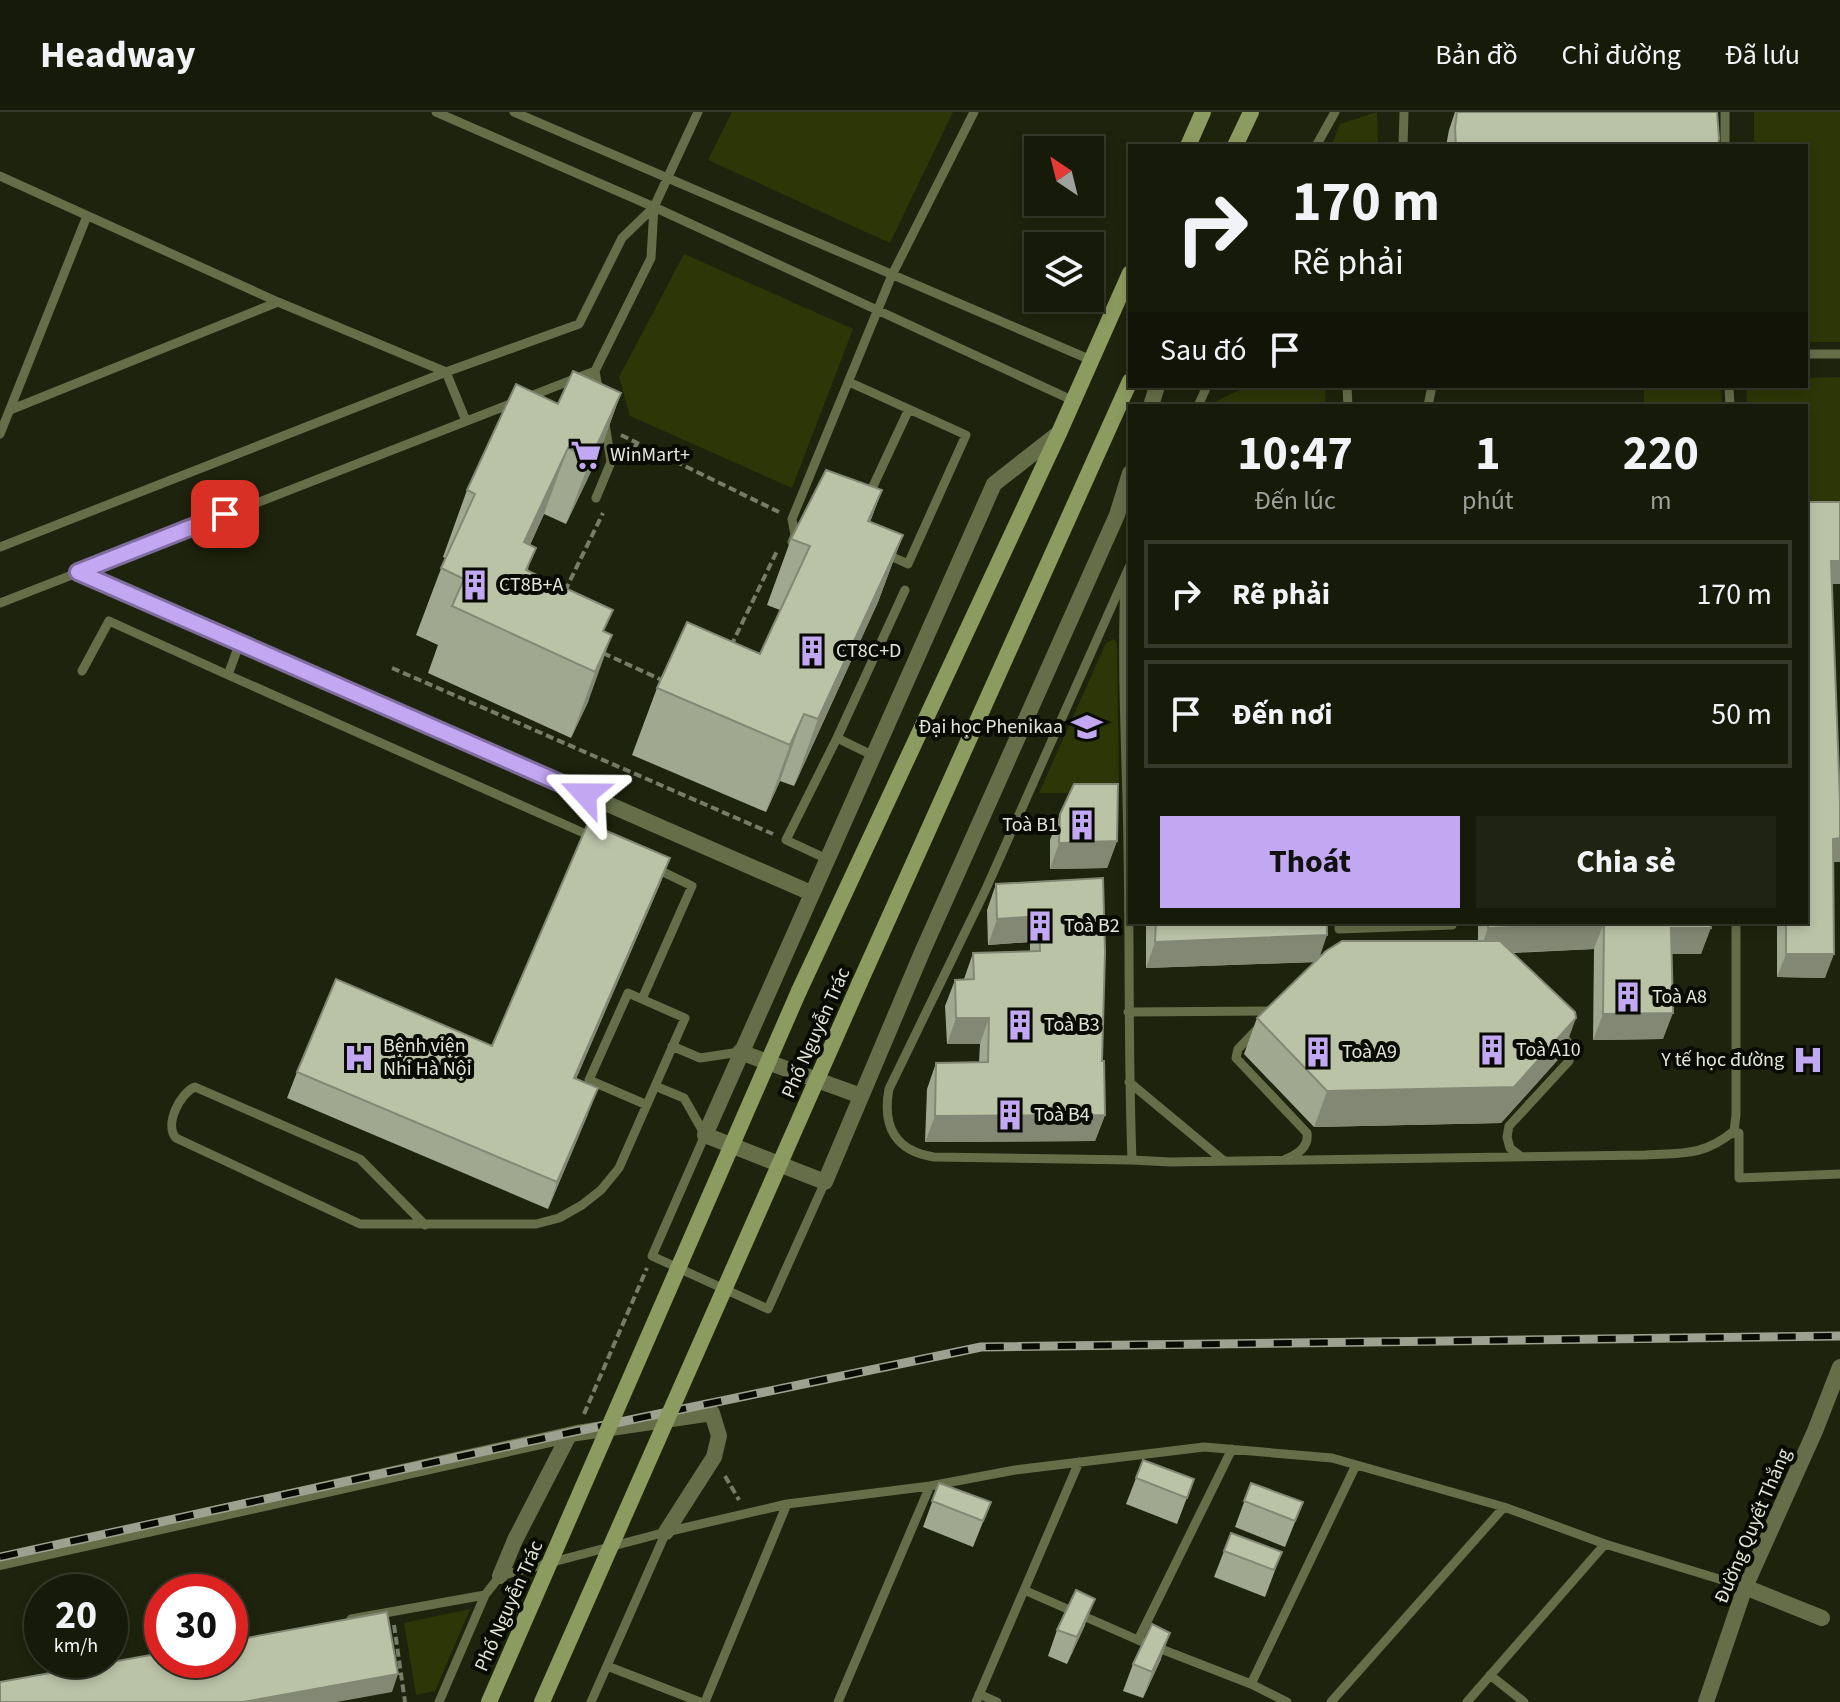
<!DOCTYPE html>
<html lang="vi">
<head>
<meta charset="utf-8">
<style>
  :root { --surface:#161a09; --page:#1f2312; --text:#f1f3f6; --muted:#9ea19c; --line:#35382a; --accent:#c2a8f3 }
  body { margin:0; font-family:"Source Sans 3",sans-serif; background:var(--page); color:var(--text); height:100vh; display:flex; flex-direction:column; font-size:30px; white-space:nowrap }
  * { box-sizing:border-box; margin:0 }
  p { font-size:26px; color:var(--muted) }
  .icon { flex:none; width:44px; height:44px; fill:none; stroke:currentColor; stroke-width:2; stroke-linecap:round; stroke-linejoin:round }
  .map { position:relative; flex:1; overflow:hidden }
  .sheet { position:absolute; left:1128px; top:292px; width:680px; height:520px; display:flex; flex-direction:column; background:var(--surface); border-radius:0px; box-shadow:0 4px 12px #0003,0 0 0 2px var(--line) }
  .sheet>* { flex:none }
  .hud { position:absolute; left:1128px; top:32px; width:680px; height:244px; border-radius:0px; box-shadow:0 4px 12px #0003,0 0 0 2px var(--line); background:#161a09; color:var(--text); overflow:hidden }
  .needle { width:52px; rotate:325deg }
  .fabs { position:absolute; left:1024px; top:24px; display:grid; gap:16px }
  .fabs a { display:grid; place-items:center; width:80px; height:80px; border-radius:0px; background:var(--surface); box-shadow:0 4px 12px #0003,0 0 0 2px var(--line); font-size:40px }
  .speed { position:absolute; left:24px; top:1462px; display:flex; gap:16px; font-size:40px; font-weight:700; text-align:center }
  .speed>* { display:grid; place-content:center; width:104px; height:104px; border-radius:50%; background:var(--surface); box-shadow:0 4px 12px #0003,0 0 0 2px var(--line); line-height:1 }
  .speed small { font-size:20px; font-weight:400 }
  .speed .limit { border:12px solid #d22; background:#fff; color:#111 }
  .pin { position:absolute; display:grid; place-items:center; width:68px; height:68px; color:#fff; margin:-34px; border-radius:16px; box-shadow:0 4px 12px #0006 }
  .me { position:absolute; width:88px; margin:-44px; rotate:294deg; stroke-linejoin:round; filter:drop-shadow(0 0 6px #0008) }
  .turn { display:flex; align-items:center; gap:28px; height:168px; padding:0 32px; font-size:36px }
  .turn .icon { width:104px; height:104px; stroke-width:2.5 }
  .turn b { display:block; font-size:56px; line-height:68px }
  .then { display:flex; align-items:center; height:76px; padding:0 32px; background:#0003; gap:16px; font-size:30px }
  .eta { display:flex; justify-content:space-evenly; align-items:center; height:136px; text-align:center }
  .eta b { font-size:48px; font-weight:700; line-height:56px }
  .cta { display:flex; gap:16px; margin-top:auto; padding:16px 32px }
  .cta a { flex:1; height:92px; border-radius:0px; background:var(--accent); color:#111; font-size:32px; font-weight:700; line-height:92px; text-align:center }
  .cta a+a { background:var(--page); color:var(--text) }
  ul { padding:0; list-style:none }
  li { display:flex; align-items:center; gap:24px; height:108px; margin:0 16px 12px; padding:0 16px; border:4px solid var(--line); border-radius:0px }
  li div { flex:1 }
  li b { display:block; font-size:30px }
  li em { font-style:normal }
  header { display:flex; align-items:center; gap:48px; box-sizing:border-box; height:112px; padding:0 40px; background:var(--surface); border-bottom:2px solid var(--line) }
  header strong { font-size:38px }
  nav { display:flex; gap:44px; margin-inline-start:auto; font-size:28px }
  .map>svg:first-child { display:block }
  .green { fill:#2d3606 }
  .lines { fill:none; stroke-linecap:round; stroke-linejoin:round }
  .path { stroke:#777c69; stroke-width:4; stroke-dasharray:8 4; stroke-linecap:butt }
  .service { stroke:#656e49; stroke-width:9 }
  .minor { stroke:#656e49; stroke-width:16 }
  .tertiary { stroke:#656e49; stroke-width:16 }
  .secondary { stroke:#8c9b5f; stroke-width:16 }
  .rail-casing { stroke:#9ca190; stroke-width:9 }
  .rail { stroke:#090b03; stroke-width:6; stroke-dasharray:18; stroke-linecap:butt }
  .secondary-bridge { stroke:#8c9b5f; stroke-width:16 }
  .wall { fill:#a1a890 }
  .shaded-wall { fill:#838875 }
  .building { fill:#bbc3a7; stroke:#838875; stroke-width:2 }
  .route-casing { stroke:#7e6d9e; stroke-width:20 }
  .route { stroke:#c2a8f3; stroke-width:14 }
  .labels { text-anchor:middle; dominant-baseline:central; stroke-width:8; stroke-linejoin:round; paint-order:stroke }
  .poi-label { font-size:20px; fill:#e3e7d9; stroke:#090b03; text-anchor:start }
  .street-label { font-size:20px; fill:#e3e7d9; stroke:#090b03 }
</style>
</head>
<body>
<header>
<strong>Headway</strong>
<nav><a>Bản đồ</a><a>Chỉ đường</a><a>Đã lưu</a></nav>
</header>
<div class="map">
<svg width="1840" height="1590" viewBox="0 0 1840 1590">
  <rect width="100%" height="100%" fill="#1d230c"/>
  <path class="green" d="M732,0H953L890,131L708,48Z
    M1377,0L1378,34H1331L1340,12Z
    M1754,0H1840V230H1806V34H1754Z
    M684,142L853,217L792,376L630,304L619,265Z
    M1840,265V391L1806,392V294H1747L1746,274H1806V266Z
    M1644,274H1721L1722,294H1644Z
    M1326,275L1325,294H1206L1244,276Z
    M1114,527L1117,532L1119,681H1039L1106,531Z
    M470,1497L435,1579L416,1583L404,1511Z"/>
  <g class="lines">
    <path class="path" d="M621,323L779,400
      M628,350L637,331
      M565,479L603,401
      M731,534L778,437
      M603,541L664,569
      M392,556L773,722
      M584,1302L647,1156
      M725,1364L739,1388
      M394,1513L405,1590"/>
    <path class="service" d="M436,0L654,95L1074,289
      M514,0L1091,248
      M1725,0V34
      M1316,34L1335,0
      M1403,34L1404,0
      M0,64L278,190L446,260L466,309
      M1806,242H1840
      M849,270L966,323L908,452L884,441
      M1347,274L1348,294
      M1729,274L1730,294
      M599,281L595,259L651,146L654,95L698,0
      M1198,294L1207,274
      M1428,294L1432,274
      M10,298L278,190
      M0,322L87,104
      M868,385L909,297
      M596,386L611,350L605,312
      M792,430L795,423L792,407L892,163L974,0
      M0,435L446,260L579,212L622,126L654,95
      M1130,453L985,779L889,977C882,1014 895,1039 934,1045L1132,1048L1170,1050L1646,1043C1682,1041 1704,1044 1734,1019L1736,1003V810
      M1125,471C1121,560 1127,649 1128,738C1130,841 1128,944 1132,1048
      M0,491L595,259
      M240,530L228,563L595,726
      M82,559L109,509L228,563
      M837,626L872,643
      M827,747L786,728L837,626L905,478
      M1339,810V817L1452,813V810
      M642,887L692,774L655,756
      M1128,900L1276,899
      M1260,914L1238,937L1236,946L1307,1021C1309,1035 1298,1042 1286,1047
      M672,934L700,946L740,940
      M1129,970L1224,1049
      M655,974L684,986L705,1023L652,1144L768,1197L825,1070
      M1731,1022L1739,1021V1066L1840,1062
      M1519,1043L1510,1036L1507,1025L1509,1014L1569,949L1570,933L1560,919
      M425,1113L360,1047L195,975C180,981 164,1013 176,1026L360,1112H536L559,1106L582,1093L601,1078L619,1056L685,906L628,881L589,968L647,993
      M1232,1337L1138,1528L1251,1572L1356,1353
      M1024,1478L1138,1528
      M351,1507L485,1483
      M607,1554L700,1590
      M1490,1563L1524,1590
      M1251,1572L1287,1590
      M979,1582L997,1590
      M439,1590L485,1483L500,1464L666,1420
      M591,1590L666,1420L787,1392L930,1374L1015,1358L1204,1335L1332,1346L1504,1395L1605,1432L1745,1475
      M705,1590L787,1392
      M838,1590L930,1374
      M976,1590L1079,1350
      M1331,1590L1504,1395
      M1467,1590L1605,1432"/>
    <path class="minor" d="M1151,294L1157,274
      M1059,321L994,372L705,1023L825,1070L923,838L1117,403L1130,361
      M78,460L811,781
      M740,940L861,984
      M0,1450L577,1321L712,1301L719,1324L714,1345L666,1420
      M500,1464L515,1428L569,1323
      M1745,1475L1822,1506"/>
    <path class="tertiary" d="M1706,1590L1745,1475L1815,1319L1840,1255"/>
    <path class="secondary" d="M1188,34L1203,0
      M1235,34L1251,0
      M860,870L1130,269
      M799,879L1059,321L1130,161"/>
    <g class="rail-casing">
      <path id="rail" d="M0,1445L577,1319L981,1235L1840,1224"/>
    </g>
    <use href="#rail" class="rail"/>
    <path class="secondary-bridge" d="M489,1590L799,879
      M542,1590L860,870"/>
  </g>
  <path class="wall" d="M1455,0H1717L1718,34H1446L1449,18Z
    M621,281L597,347L566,412L544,402L530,433L528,459L605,520L588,590L571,626L428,561L438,533L416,523L445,446L443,445L467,378L558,292Z
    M882,378L870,410L903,423L878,490L794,674L780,669L766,700L632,643L657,576L760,542L780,498L767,493L791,427Z
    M1806,390L1840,472H1832L1840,690V750H1833L1825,866L1777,865V810H1806Z
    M1060,702L1117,729L1107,756L1050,757V728Z
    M670,746L660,772L576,967L588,1002L548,1097L287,986L297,960L492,934Z
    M1103,766L1102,949L1105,1003L1095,1029L925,1030L927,977L936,951L979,950L980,932H947L945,894L955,868L964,867L973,841L1030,839V830L988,833L987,798L996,772Z
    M1146,810H1327L1319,846L1478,829V810H1711L1701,842H1671L1663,927L1593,928L1594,837L1513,841L1563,942L1501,1011L1314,1015L1244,942L1257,906L1315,850L1146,856Z
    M1143,1348L1194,1367L1177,1412L1126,1392Z
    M939,1371L991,1390L973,1435L923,1415Z
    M1251,1371L1303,1390L1285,1435L1235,1415Z
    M1231,1421L1282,1440L1265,1485L1214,1465Z
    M1085,1513L1067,1552L1048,1544L1057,1518Z
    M1161,1547L1143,1586L1123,1579L1133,1552Z"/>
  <path class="shaded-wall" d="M621,281L597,347L566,412L591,346Z
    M568,336L544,402L500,497L524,430Z
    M882,378L857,445L868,409Z
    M903,423L878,490L794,674L818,607Z
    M1831,449H1840V472H1822Z
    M612,523L588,590L571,626L595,560Z
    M804,602L780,669L766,700L790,633Z
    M1840,726V750H1824L1833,727Z
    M1117,729L1107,756L1050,757L1059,731Z
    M670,746L660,772L565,992L574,966Z
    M1039,804L1030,830L988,833L997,807Z
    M1604,811L1594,837L1479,842L1488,816Z
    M1671,816H1711L1701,842H1661Z
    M1327,823L1318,850L1146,856L1155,830Z
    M1786,842H1834L1825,866L1777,865Z
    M1673,901L1663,927L1593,928L1603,902Z
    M956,906H989L980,932H947Z
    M1576,906L1563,942L1501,1011L1314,1015L1327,979Z
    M598,976L588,1002L548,1097L557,1070Z
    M1105,1003L1095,1029L925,1030L935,1004Z
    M1095,1487L1085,1513L1067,1552L1077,1525Z
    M1170,1521L1161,1547L1143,1586L1152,1560Z
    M398,1562L392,1580L337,1590H243Z"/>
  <path class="building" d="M1457,0H1717L1719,26L1718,34H1456L1455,16Z
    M573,259L621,281L591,346L568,336L524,430L536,436L526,458L613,498L603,519L612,523L595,560L452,494L464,467L441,456L475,382L467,378L516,272L558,292Z
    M826,358L882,378L868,409L903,423L818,607L804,602L790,633L657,576L687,510L760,542L810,434L791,427Z
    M1806,390H1840V449H1831L1840,690V726L1833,727L1834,842H1786V810H1806Z
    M1074,672H1118L1117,729L1059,731L1060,702Z
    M588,711L670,746L574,966L598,976L557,1070L297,960L336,867L492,934Z
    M1103,766L1105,840L1102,949H1104L1105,1003L935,1004L936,951L988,950L989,906H956L955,868L974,867L973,841L1040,839L1039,804L997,807L996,772Z
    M1156,810H1327V823L1155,830Z
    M1488,810H1711V816H1671L1673,901L1603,902L1604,811L1488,816Z
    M1342,829H1500L1575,900L1576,906L1514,975L1327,979L1257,906L1326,839Z
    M1143,1348L1194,1367L1187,1386L1136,1366Z
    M939,1371L991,1390L983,1409L932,1389Z
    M1251,1371L1303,1390L1295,1409L1244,1389Z
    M1231,1421L1282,1440L1274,1458L1224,1439Z
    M1076,1478L1095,1487L1077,1525L1057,1518Z
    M387,1500L398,1562L243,1590H0V1570L162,1541V1548H230V1529Z
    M1152,1512L1170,1521L1152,1560L1133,1552Z"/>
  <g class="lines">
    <g class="route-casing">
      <path id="route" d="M225,402L78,460L585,682"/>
    </g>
    <use href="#route" class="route"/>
  </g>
  <defs>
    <g id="supermarket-bare" transform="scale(2.4)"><path d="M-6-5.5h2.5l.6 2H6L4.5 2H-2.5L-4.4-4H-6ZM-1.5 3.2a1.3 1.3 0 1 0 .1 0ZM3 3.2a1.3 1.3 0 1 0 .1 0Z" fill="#c2a8f3" stroke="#090b03" stroke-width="2.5" paint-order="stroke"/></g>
    <g id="building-bare" transform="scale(2.4)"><path d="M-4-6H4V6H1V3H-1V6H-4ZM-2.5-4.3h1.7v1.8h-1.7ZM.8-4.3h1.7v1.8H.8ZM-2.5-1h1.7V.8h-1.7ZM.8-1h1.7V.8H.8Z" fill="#c2a8f3" stroke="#090b03" stroke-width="2.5" paint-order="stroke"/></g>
    <g id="university-bare" transform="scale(2.4)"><path d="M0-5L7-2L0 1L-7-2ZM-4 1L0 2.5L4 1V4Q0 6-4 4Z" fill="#c2a8f3" stroke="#090b03" stroke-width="2.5" paint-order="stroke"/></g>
    <g id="hospital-bare" transform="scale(2.4)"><path d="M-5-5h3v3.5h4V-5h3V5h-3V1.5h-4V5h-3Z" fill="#c2a8f3" stroke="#090b03" stroke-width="2.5" paint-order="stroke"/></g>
  </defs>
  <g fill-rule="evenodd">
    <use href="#supermarket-bare" x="586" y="343"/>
    <use href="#building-bare" x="475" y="473"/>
    <use href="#building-bare" x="812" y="539"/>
    <use href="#university-bare" x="1087" y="615"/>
    <use href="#building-bare" x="1082" y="713"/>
    <use href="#building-bare" x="1040" y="814"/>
    <use href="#building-bare" x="1628" y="885"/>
    <use href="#building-bare" x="1020" y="913"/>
    <use href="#building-bare" x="1492" y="938"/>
    <use href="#building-bare" x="1318" y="940"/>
    <use href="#hospital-bare" x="359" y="946"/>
    <use href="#hospital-bare" x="1808" y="948"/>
    <use href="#building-bare" x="1010" y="1003"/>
  </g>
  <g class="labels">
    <g class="poi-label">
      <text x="610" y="343">WinMart+</text>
      <text x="499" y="473">CT8B+A</text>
      <text x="836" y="539">CT8C+D</text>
      <text x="1063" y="615" text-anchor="end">Đại học Phenikaa</text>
      <text x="1058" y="713" text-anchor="end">Toà B1</text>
      <text x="1064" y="814">Toà B2</text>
      <text x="1652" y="885">Toà A8</text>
      <text x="1044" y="913">Toà B3</text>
      <text x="383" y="934">Bệnh viện<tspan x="383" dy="23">Nhi Hà Nội</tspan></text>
      <text x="1516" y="938">Toà A10</text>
      <text x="1342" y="940">Toà A9</text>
      <text x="1784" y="948" text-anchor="end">Y tế học đường</text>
      <text x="1034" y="1003">Toà B4</text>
    </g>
    <g class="street-label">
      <text transform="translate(816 921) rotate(-66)">Phố Nguyễn Trác</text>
      <text transform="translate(1753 1414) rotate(-67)">Đường Quyết Thắng</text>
      <text transform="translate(509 1494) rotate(-66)">Phố Nguyễn Trác</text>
    </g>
  </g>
</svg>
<div class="fabs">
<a><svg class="needle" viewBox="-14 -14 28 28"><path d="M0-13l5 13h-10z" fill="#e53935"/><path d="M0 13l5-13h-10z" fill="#9ea19c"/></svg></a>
<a><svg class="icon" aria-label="layers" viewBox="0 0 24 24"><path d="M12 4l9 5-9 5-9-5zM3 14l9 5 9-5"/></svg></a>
</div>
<div class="speed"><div>20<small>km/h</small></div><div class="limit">30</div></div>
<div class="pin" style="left:225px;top:402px;background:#d93025"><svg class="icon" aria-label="arrive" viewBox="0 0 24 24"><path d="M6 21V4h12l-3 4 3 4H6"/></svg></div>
<svg class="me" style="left:585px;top:682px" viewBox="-20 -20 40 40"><path d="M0-17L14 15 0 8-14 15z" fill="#c2a8f3" stroke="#fff" stroke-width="4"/></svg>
<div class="hud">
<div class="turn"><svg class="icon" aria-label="right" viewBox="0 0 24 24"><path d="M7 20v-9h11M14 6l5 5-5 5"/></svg><div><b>170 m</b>Rẽ phải</div></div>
<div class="then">Sau đó<svg class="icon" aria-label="arrive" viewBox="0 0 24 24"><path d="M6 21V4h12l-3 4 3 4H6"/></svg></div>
</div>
<section class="sheet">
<div class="eta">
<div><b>10:47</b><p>Đến lúc</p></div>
<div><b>1</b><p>phút</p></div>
<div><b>220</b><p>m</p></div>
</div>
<ul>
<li><svg class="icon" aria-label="right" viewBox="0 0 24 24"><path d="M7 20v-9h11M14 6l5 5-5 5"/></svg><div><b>Rẽ phải</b></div><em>170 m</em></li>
<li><svg class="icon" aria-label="arrive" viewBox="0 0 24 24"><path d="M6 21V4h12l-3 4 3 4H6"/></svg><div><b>Đến nơi</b></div><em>50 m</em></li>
</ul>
<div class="cta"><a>Thoát</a><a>Chia sẻ</a></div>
</section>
</div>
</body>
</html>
